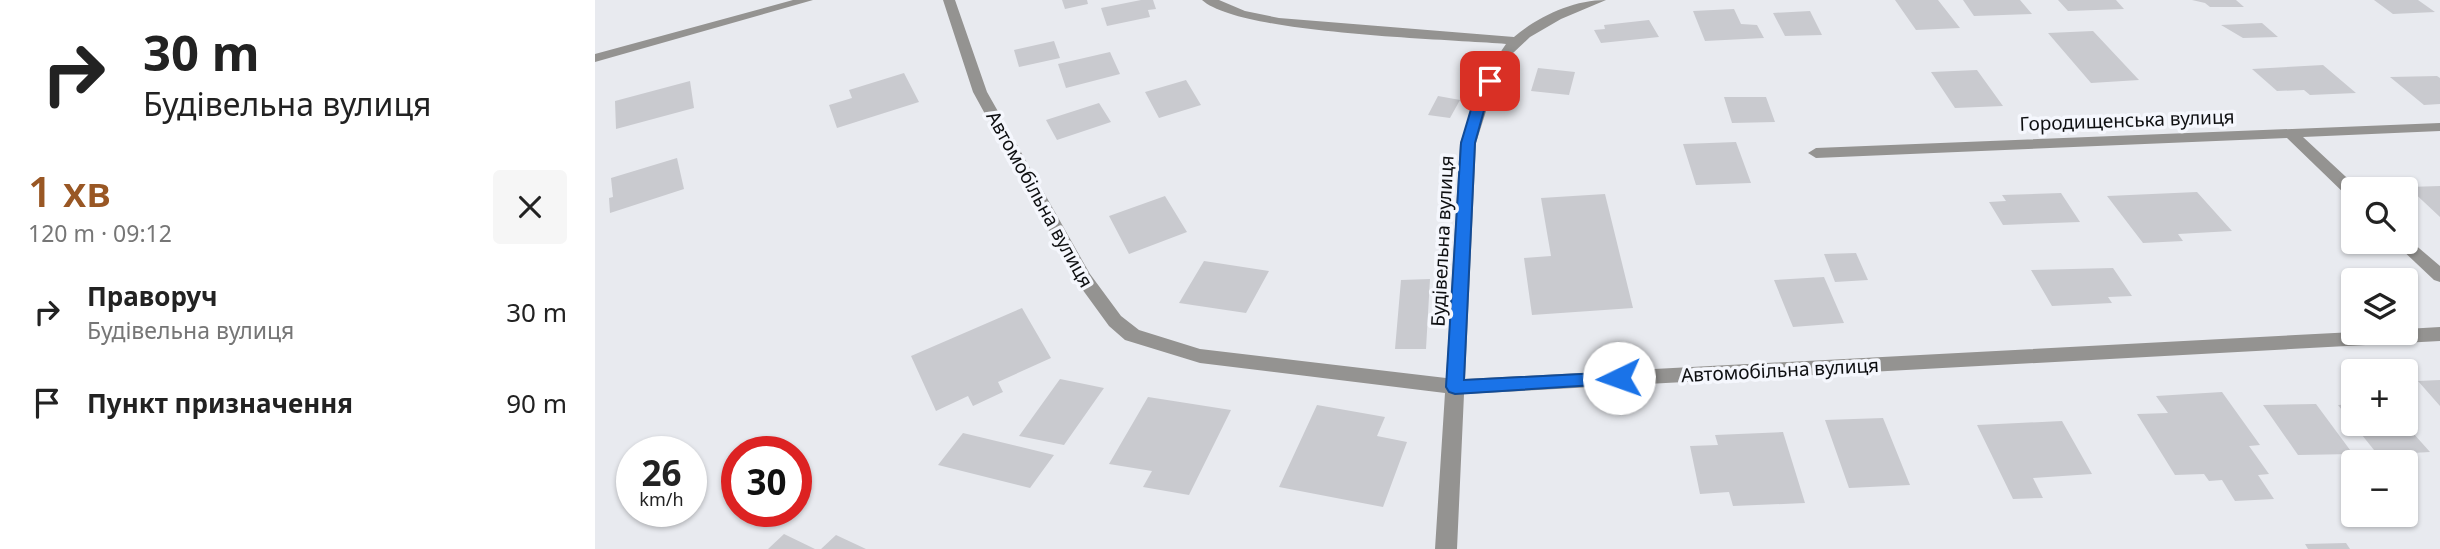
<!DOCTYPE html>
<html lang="uk">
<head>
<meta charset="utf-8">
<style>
  :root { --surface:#fff; --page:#f6f6f6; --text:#222; --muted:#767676; --accent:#995724 }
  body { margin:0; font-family:"Noto Sans",sans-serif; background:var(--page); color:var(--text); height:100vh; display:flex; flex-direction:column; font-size:26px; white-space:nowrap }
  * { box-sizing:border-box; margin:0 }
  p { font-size:23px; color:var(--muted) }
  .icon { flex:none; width:38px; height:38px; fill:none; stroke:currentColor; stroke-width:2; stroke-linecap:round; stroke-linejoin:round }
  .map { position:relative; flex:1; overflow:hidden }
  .sheet { display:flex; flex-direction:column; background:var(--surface); width:595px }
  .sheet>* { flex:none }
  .banner { background:#fff; color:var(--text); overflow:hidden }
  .tools { position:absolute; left:1746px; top:177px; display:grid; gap:14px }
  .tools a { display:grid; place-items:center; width:77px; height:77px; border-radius:7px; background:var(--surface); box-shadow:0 2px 5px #0004; font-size:35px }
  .speed { position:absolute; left:21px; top:436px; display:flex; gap:14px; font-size:35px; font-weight:700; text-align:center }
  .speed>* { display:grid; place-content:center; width:91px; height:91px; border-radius:50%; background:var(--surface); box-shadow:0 2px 5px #0004; line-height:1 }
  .speed small { font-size:18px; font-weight:400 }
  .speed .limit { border:10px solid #d22; background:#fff; color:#111 }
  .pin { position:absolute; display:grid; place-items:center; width:60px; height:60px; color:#fff; margin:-30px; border-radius:14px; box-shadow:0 4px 10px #0006 }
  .me { position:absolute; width:77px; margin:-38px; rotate:267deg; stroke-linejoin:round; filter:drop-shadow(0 0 5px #0008) }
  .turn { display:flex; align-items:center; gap:24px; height:147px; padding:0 28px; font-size:32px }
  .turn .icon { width:91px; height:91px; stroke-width:2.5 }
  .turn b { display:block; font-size:49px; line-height:60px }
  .round { display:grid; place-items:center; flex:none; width:74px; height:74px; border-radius:7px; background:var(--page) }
  .head { display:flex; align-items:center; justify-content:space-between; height:119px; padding:0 28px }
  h1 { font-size:42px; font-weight:600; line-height:52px; color:var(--accent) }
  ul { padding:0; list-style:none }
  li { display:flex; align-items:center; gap:21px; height:91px; padding:0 28px }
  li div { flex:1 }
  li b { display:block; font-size:26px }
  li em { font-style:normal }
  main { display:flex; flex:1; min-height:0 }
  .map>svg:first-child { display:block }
  .building { fill:#c9cacf }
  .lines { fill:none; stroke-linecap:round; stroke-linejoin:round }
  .street { fill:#949391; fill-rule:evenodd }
  .route { fill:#1a73e8; stroke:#114b97; stroke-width:2 }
  .labels { text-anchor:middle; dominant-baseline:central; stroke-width:7; stroke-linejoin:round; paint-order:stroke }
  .street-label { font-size:19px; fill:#0e0f11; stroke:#f5f7fd }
</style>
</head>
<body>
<main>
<section class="sheet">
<div class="banner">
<div class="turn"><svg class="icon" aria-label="right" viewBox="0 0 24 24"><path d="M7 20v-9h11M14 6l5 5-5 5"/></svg><div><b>30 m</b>Будівельна вулиця</div></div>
</div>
<div class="head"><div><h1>1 хв</h1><p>120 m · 09:12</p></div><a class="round"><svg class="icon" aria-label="close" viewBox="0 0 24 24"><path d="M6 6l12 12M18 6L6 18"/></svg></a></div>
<ul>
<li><svg class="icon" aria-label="right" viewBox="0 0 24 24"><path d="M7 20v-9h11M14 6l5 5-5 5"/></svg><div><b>Праворуч</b><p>Будівельна вулиця</p></div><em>30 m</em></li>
<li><svg class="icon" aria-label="arrive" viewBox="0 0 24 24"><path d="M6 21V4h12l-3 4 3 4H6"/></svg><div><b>Пункт призначення</b></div><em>90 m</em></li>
</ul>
</section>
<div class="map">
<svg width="1845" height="549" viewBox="0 0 1845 549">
  <rect width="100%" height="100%" fill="#e8eaef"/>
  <path class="building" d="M467,0H492L493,4L470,9Z
    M546,0H558L561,9L553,10L555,17L512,26L506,8Z
    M1300,0H1343L1365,28L1321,30Z
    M1368,0H1425L1437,14L1379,16Z
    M1463,0H1521L1529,9L1473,11Z
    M1597,0H1641L1649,7H1615L1610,3Z
    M1779,0H1823L1840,12L1798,14Z
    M1139,9L1146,24L1162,25L1169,38L1110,41L1098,11Z
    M1215,11L1227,35L1190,36L1178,13Z
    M1054,20L1064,37L1006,43L999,30L1010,29L1009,25Z
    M1667,23L1683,37L1648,38L1626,25Z
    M1498,31L1544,80L1496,83L1453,33Z
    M459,41L465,58L424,67L419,50Z
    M515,52L525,74L471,88L463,64Z
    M1728,65L1761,93L1715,95L1709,90L1682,91L1657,69Z
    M943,68L980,72L974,95L936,91Z
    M1382,70L1408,106L1360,108L1336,72Z
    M309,73L324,102L242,128L234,105L257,98L254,90Z
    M1842,76L1845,78V104L1829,105L1795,77Z
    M591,80L606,105L564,118L550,92Z
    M95,81L99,108L21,129L20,101Z
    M843,96L865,100L855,118L833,115Z
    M1129,97H1171L1180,122L1137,123Z
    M504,103L516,122L462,140L451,120Z
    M1141,142L1156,183L1101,185L1088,144Z
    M82,158L89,189L15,213L14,198L18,197L16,178Z
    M1845,186V217L1813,187Z
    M1602,192L1637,231L1583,234L1588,241L1548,243L1512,196Z
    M1466,193L1485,222L1408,225L1394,202L1411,201L1407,195Z
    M1010,194L1038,308L937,315L929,258L956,256L946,198Z
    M570,196L592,232L534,254L514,216Z
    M1261,253L1273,280L1240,282L1229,254Z
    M609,261L674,271L651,313L584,303Z
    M1518,268L1537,296L1513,297L1517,303L1457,306L1436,270Z
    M1229,277L1249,323L1198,327L1179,280Z
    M835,279L831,349H800L806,280Z
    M427,308L456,358L403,382L408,392L378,406L373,396L341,411L316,356Z
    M465,379L509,388L469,445L424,436Z
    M1845,380V406L1823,381Z
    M1627,392L1665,445L1654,446L1674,474L1663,475L1679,499L1640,501L1627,480L1614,481L1609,474L1580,475L1542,414L1573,413L1561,396Z
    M553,397L636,410L594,495L548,487L557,471L514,464Z
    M1721,404L1758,454L1703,455L1668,405Z
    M1759,404V424H1810L1835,452L1783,455L1743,405Z
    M722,405L790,417L782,436L812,442L788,507L684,487Z
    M1288,418L1315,485L1254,488L1230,420Z
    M1467,421L1497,474L1438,478L1448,498L1418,499L1382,425Z
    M1188,432L1210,503L1138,506L1134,492L1105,494L1095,446L1123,445L1120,435Z
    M368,433L459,455L435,488L343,465Z
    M189,534L220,549H173Z
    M241,535L271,549H226Z
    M1751,543L1755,549H1713L1710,544Z"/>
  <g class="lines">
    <path class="street" d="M198,0H218L0,62V54Z
      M348,0H360L392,92L495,274L526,316L544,330L605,349L851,378L865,143L890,75L911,44C852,39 644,34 607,0H624L650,11L684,18L919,37C944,16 978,0 1011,0L966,19L935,37L917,54L898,89L881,143L870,379L1759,332H1811V329L1845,327V341L869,394L862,549H840L850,393L605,363L530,340L514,326L482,282L378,92Z
      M1845,123V131L1708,137L1764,189H1759V198L1753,197L1692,138L1221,158L1213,153L1221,148Z
      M1811,237L1845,266V282L1839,280L1803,246L1801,242H1811Z"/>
  </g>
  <path class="route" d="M895,77L902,81L893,96L880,143L869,380L1024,372L1031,374L1033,378L1031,383L860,394L854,392L851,387L866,143L880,96L891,78Z"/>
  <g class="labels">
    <g class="street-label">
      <text transform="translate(1532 120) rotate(-2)">Городищенська вулиця</text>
      <text transform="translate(445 199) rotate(61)">Автомобільна вулиця</text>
      <text transform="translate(847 241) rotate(-87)">Будівельна вулиця</text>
      <text transform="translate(1185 370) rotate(-3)">Автомобільна вулиця</text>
    </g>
  </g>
</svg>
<div class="tools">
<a><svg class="icon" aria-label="search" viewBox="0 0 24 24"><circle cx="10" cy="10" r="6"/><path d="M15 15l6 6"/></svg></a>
<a><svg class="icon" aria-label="layers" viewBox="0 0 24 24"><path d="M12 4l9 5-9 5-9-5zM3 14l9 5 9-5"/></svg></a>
<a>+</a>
<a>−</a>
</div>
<div class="speed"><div>26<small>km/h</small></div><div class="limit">30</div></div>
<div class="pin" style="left:895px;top:81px;background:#d93025"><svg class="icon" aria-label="arrive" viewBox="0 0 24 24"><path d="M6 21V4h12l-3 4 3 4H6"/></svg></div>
<svg class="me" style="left:1024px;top:378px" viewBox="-20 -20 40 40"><circle r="19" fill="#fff"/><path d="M0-13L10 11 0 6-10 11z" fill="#1a73e8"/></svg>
</div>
</main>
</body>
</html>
